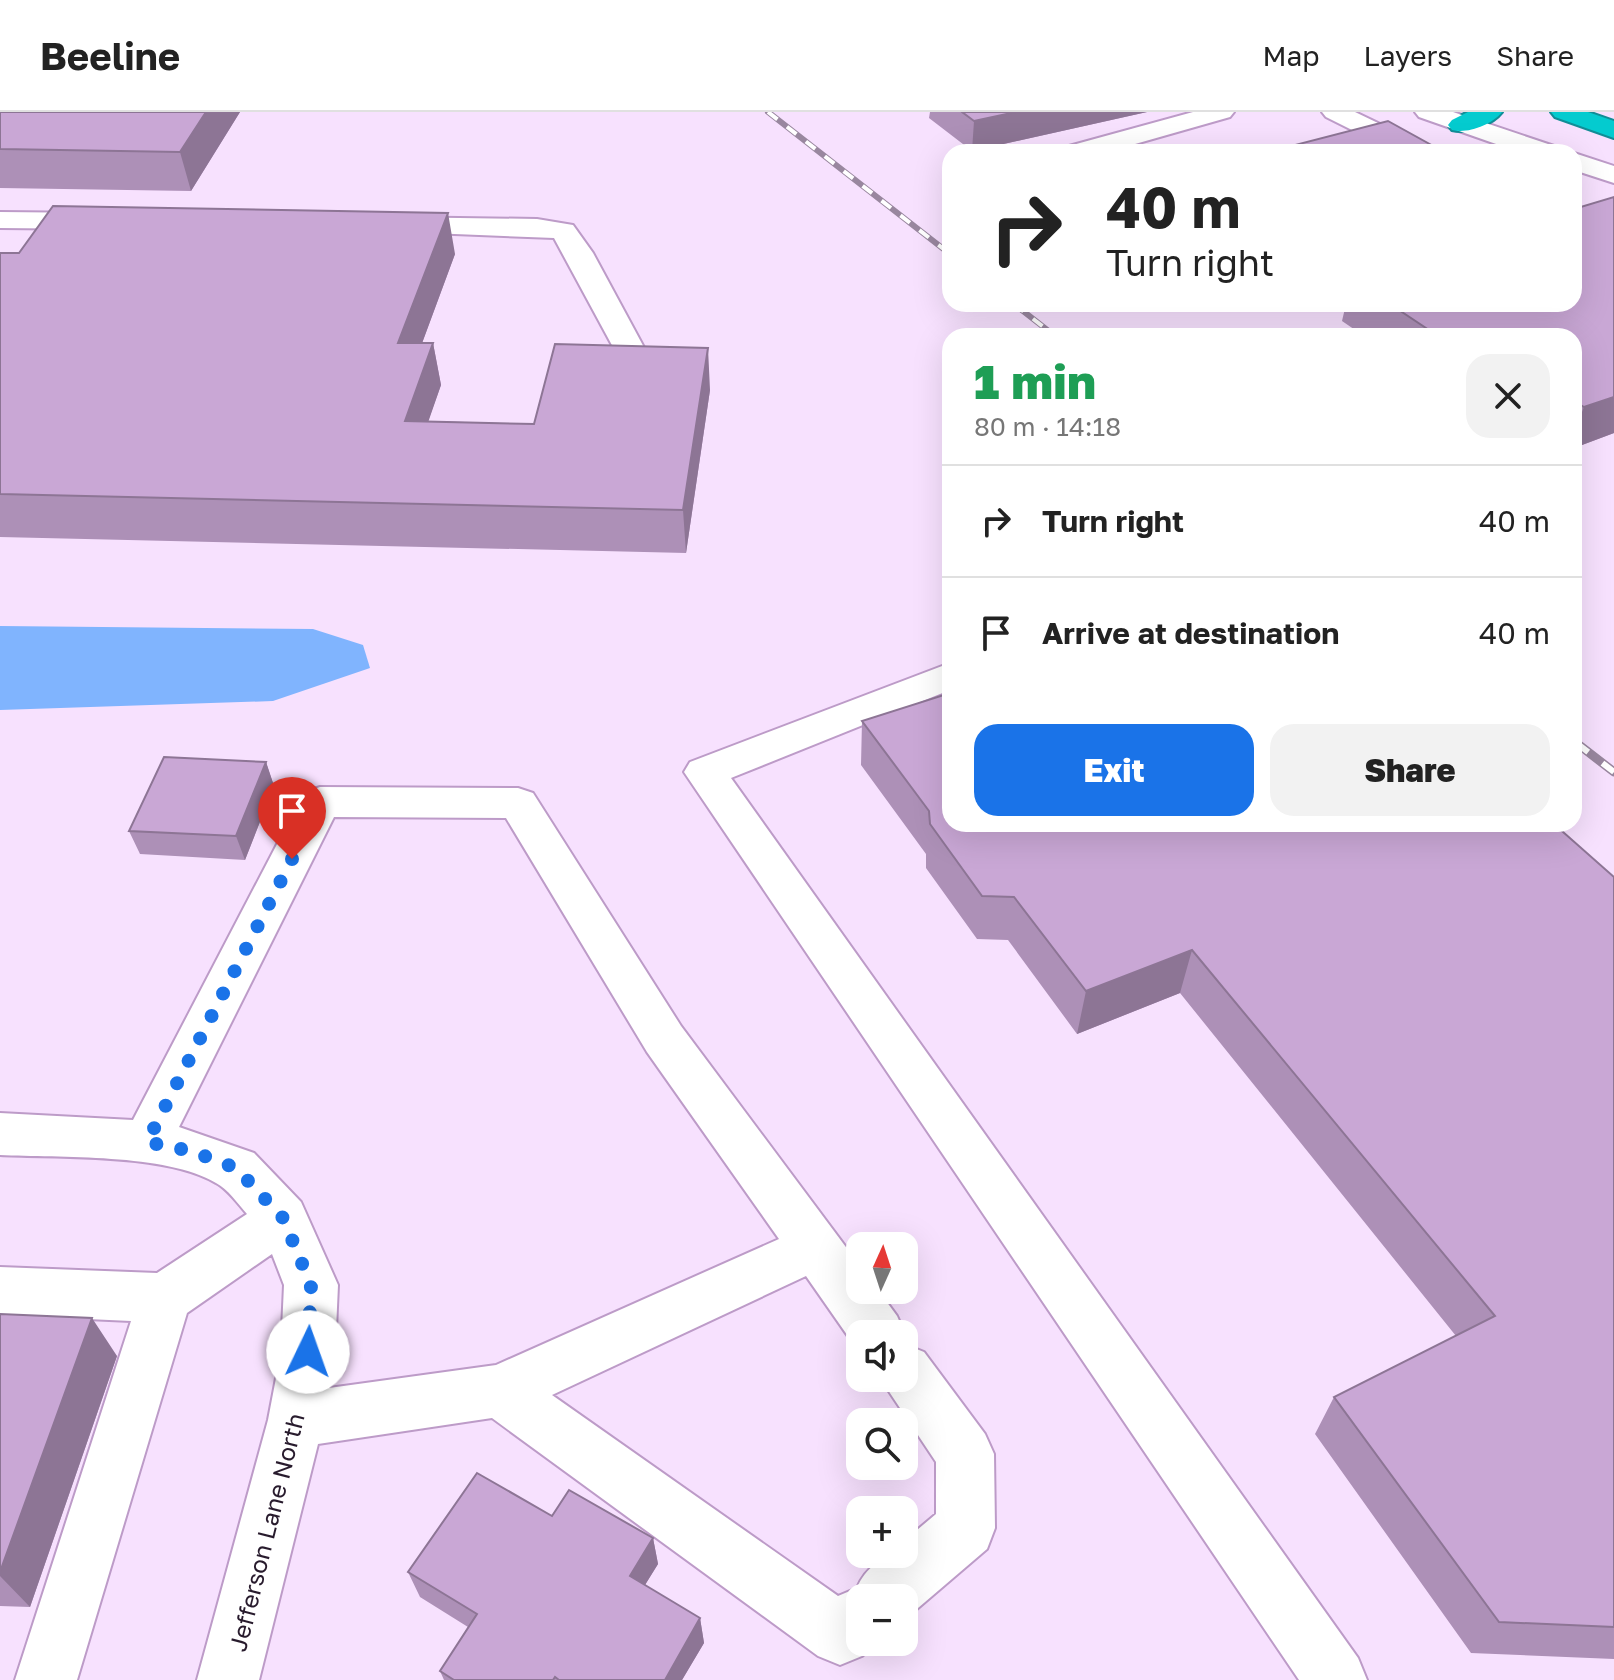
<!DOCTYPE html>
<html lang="en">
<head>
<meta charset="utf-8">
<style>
  :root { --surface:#fff; --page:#f2f2f2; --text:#222; --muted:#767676; --line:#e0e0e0; --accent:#1a73e8 }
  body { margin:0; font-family:"Golos Text",sans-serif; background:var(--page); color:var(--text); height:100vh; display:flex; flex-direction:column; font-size:30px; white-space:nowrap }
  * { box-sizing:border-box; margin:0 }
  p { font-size:26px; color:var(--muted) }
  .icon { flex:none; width:44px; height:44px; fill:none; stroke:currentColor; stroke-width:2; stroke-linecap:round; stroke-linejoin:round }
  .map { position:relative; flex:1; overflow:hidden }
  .panel { position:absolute; left:942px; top:216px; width:640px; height:504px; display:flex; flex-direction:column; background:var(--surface); border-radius:24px; box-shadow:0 8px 32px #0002 }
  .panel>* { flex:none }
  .banner { position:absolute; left:942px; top:32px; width:640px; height:168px; border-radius:24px; box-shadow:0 8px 32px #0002; background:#fff; color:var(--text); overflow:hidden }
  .needle { width:52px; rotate:3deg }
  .fabs { position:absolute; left:846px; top:1120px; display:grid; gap:16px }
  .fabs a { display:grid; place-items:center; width:72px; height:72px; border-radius:16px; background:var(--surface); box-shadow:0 8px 32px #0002; font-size:40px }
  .pin { position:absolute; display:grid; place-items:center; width:68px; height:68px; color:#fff; margin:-82px -34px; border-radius:50% 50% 50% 0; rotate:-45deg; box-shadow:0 0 8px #0007 }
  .pin .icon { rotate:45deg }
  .me { position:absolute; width:88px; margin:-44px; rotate:3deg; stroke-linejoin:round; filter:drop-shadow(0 0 6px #0008) }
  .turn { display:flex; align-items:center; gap:28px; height:168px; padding:0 32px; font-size:36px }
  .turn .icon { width:104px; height:104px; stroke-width:2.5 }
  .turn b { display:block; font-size:56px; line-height:68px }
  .round { display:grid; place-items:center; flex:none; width:84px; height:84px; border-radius:24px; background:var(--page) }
  .head { display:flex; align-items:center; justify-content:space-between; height:136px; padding:0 32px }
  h1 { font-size:48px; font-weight:800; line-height:60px; color:#1e9e55 }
  .action { display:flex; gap:16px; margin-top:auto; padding:16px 32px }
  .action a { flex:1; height:92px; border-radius:24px; background:var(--accent); color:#fff; font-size:32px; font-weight:800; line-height:92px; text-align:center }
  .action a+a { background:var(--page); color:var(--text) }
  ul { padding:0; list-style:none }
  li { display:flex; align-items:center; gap:24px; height:112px; padding:0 32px; border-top:2px solid var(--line) }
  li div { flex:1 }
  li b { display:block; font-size:30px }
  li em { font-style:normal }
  header { display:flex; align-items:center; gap:48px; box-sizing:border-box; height:112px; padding:0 40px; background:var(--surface); border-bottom:2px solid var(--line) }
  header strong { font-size:38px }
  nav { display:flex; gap:44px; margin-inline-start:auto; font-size:28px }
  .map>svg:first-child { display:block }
  .water { fill:#80b4fe }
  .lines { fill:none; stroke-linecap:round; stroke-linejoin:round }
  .minor-casing { stroke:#bd9bc8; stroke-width:4 }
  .highway-casing { stroke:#118d96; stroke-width:4 }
  .minor { fill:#fff; fill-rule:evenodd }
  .highway { fill:#04cbcf; fill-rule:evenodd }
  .rail-far1-casing { stroke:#99879f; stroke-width:6 }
  .rail-casing { stroke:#99879f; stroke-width:9 }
  .rail-far1 { stroke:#fff; stroke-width:4; stroke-dasharray:12; stroke-linecap:butt }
  .rail { stroke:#fff; stroke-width:6; stroke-dasharray:18; stroke-linecap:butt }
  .wall { fill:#ad90b7 }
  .shaded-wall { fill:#8d7595 }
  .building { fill:#c9a7d5; stroke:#8d7595; stroke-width:2 }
  .route { stroke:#1a73e8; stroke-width:14; stroke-dasharray:0 25.2 }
  .labels { text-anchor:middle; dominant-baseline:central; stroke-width:8; stroke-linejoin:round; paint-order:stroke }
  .near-street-label { font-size:24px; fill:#281b2d; stroke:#fff }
</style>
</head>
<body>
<header>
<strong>Beeline</strong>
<nav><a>Map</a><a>Layers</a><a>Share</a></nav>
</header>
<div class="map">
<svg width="1614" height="1568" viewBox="0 0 1614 1568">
  <rect width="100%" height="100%" fill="#f7e1fe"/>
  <path class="water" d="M0,514L313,517L363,533L370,556L273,589L0,598Z"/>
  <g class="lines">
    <g class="minor-casing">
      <path id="minor" d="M1193,0H1234L1230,5L1107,40H1065L1069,34Z
        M1322,0H1355L1426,34L1430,40H1396L1326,5Z
        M1415,0H1453L1554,34L1558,40H1519L1419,5Z
        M1574,41L1614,54V71L1574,58Z
        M0,100L102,101L112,103L116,109L112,115L102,117L0,116Z
        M390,105L537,107L573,113L593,141L647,241L642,248L631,250L620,248L554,126L380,119L376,113L380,107Z
        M950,551V578L731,666L1358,1546L1367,1568H1299L684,660L690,650Z
        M320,675L518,676L533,681L681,914L860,1154V1178H878L897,1204L905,1222L904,1225V1222H860L859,1240L806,1164L552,1283L838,1484L857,1476C865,1456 884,1442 904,1442V1429L936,1402V1350L880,1266H904V1232L924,1240L985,1322L994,1342L995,1416L987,1437L904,1508V1486H860V1530H878L862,1544L840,1553L818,1544L492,1306L318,1332L259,1568H197L268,1308L281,1240L284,1173L272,1142L187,1201L77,1568H15L131,1209L0,1203V1155L157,1161L247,1102C238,1092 228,1077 216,1071C166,1041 59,1046 0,1043V1001L133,1008L299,690L305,680ZM334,705L506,706L647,940L779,1127L496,1253L329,1276L335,1240L338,1173L301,1090L254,1041L179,1015Z"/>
    </g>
    <g class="highway-casing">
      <path id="highway" d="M1468,0H1502C1492,13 1467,22 1452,18L1448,13L1452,8Z
        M1551,0H1588L1614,9V26L1555,5Z"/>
    </g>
    <use href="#minor" class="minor"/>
    <use href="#highway" class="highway"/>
    <g class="rail-far1-casing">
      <path id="rail-far1" d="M768,0L950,142
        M1014,192L1055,224"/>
    </g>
    <g class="rail-casing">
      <path id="rail" d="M1574,629L1614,660"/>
    </g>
    <use href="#rail-far1" class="rail-far1"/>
    <use href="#rail" class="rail"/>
  </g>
  <path class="wall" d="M0,0H240L191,79L0,76Z
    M930,0H1147L972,39L929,6Z
    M0,141L455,142L422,231H433L441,273L428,309L534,312L710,278L686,441L0,425Z
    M1346,192H1574L1614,321L1574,336V224H1364L1342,209Z
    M862,609L1614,765V1547L1471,1541L1315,1322L1334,1285L1456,1224L1180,881L1077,922L1008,828L977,827L926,756V742L861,653Z
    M266,650L274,674L245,748L140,742L129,719Z
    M0,1202L117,1244L30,1495L0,1494Z
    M552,1404L653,1426L658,1452L645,1473L700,1506L704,1531L682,1568H444L440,1559L468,1515L420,1485L408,1460Z"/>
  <path class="shaded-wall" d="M206,0H240L191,79L180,40Z
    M1016,0H1147L972,39L974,9Z
    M448,101L455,142L407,272L398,231Z
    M433,231L441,273L414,351L405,309Z
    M708,236L710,278L686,441L683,398Z
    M1614,285V321L1574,336V320L1584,295Z
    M266,650L274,674L245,748L236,724Z
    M1192,838L1180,881L1077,922L1086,879Z
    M92,1206L117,1244L30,1495L0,1464V1460Z
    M653,1426L658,1452L635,1489L630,1464Z
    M700,1506L704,1531L682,1568H665Z"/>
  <path class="building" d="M0,0H206L180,40L0,37Z
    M962,0H1016L974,9Z
    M1388,9L1444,40H1268Z
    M1614,85V285L1584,295L1574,289V224H1438L1390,192H1574V97Z
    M53,94L448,101L398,231H433L405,309L534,312L555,232L708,236L683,398L0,382V141H19Z
    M950,581V712H1554L1614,765V1515L1499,1510L1334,1285L1495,1204L1192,838L1086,879L1014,785L982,784L930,712L929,699L862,609Z
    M164,645L266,650L236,724L129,719Z
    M0,1202L92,1206L0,1460Z
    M477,1361L552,1404L569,1378L653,1426L630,1464L700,1506L665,1568H559L555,1565L553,1568H454L440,1559L477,1502L408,1460Z"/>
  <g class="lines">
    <path class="route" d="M292,747L147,1030L191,1039L236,1056L283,1106L311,1173L308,1240"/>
  </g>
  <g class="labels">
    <g class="near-street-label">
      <text transform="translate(266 1420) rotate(-76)">Jefferson Lane North</text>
    </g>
  </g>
</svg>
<div class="fabs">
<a><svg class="needle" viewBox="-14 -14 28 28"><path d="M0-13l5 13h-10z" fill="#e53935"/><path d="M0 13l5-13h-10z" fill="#767676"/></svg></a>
<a><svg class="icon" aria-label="sound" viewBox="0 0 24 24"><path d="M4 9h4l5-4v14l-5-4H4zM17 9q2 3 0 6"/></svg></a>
<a><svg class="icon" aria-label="search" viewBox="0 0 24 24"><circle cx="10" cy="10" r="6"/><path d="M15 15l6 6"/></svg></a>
<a>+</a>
<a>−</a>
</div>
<div class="pin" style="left:292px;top:747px;background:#d93025"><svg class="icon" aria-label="arrive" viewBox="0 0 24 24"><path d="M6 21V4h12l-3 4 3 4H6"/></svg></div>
<svg class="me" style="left:308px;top:1240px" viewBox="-20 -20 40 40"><circle r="19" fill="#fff"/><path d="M0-13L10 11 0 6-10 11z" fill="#1a73e8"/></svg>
<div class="banner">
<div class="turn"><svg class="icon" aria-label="right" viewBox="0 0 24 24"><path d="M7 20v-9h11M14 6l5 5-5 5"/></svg><div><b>40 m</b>Turn right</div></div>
</div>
<section class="panel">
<div class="head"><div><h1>1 min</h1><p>80 m · 14:18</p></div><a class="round"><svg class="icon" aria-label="close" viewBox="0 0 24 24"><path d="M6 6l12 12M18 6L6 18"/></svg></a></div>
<ul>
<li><svg class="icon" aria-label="right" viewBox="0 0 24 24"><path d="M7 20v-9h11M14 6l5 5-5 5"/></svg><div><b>Turn right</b></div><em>40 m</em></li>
<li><svg class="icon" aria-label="arrive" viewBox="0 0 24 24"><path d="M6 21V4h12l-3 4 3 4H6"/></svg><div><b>Arrive at destination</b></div><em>40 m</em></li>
</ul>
<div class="action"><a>Exit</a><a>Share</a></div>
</section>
</div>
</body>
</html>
